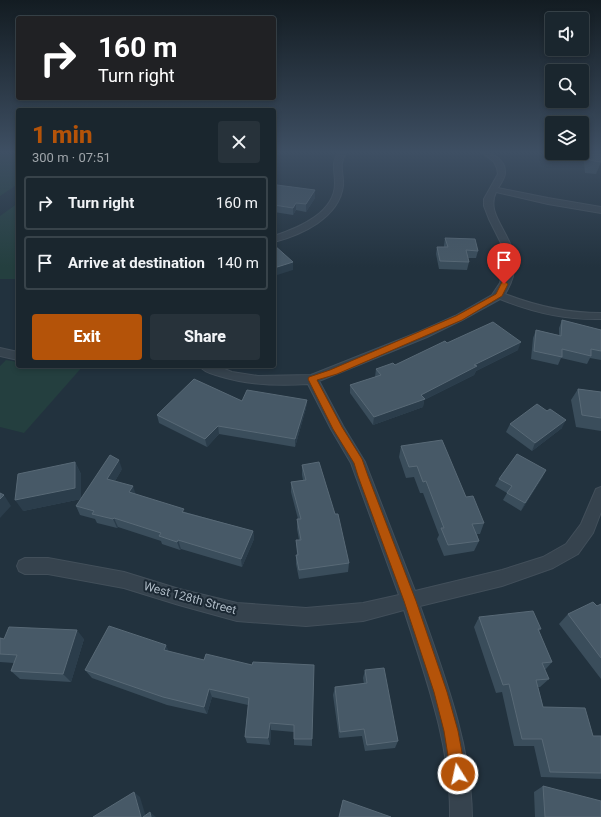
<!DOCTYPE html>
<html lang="en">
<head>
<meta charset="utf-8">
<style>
  :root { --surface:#1a262e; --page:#27323a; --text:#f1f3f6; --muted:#9fa5aa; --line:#38434a; --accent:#b45309 }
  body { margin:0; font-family:Roboto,sans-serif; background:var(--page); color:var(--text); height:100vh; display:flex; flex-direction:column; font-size:15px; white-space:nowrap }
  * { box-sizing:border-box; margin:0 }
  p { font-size:13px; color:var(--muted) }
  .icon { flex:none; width:22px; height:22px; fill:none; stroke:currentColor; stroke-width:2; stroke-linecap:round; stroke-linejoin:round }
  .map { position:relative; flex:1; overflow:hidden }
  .details { position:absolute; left:16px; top:108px; width:260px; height:260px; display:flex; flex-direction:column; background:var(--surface); border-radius:4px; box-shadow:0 2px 6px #0003,0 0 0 1px var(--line) }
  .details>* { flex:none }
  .guide { position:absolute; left:16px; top:16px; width:260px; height:84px; border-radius:4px; box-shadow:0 2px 6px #0003,0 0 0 1px var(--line); background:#202124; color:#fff; overflow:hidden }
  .controls { position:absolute; left:545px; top:12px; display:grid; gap:8px }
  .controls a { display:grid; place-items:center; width:44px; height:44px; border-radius:4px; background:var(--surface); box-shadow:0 2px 6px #0003,0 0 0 1px var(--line); font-size:20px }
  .pin { position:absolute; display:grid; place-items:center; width:34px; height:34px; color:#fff; margin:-41px -17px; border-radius:50% 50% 50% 0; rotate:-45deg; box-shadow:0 0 4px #0007 }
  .pin .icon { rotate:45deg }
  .me { position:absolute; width:44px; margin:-22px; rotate:350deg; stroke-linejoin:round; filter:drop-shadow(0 0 3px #0008) }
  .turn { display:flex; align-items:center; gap:14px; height:84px; padding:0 16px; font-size:18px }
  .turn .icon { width:52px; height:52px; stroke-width:2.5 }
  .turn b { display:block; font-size:28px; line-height:34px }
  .round { display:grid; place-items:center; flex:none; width:42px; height:42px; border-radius:4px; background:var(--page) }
  .head { display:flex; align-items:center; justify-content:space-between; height:68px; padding:0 16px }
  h1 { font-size:24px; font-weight:800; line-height:30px; color:var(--accent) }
  .primary-button { display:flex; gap:8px; margin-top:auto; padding:8px 16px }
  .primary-button a { flex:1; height:46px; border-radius:4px; background:var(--accent); color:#fff; font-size:16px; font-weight:800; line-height:46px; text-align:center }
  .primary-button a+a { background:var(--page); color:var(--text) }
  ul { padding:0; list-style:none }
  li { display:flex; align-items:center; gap:12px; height:54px; margin:0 8px 6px; padding:0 8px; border:2px solid var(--line); border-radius:4px }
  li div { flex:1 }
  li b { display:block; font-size:15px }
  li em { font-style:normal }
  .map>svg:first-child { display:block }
  .green { fill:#243f3f }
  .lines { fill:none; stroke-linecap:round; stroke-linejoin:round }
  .street-casing { stroke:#424f5a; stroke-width:2 }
  .street { fill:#36434e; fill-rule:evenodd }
  .wall { fill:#3a4d5b }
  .shaded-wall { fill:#2b3d4b }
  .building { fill:#475967; stroke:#586976 }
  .route { fill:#b45309; stroke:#753606 }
  .labels { text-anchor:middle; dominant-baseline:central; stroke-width:4; stroke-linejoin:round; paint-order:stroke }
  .near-street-label { font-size:12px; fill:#b2bec9; stroke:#1b2833 }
</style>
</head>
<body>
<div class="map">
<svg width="601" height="817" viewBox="0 0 601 817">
  <rect width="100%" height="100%" fill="#22323e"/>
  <path class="green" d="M0,153L18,155V184L0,196Z
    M18,203V279H0V216Z
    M6,360L18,362V366H83L24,433L0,427V366Z"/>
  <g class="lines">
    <g class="street-casing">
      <path id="street" d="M338,153H346C338,164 344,174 343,186C339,218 301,235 274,242V236C298,228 336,213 335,182C335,172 331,162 338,153Z
        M483,153C493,152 506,161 505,173C505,178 501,183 498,188L548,198L601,207V213L548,204L496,192C481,223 536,244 505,294C536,306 567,313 601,313V319C566,320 532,312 500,299L462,320L427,337L319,381L343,426L365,462L415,591L502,570L543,557L566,544L581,524L596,489L601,487V512L593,533L578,554L553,568L502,586L420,606C444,675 471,743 472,817H450C451,744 426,679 404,610L363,621L306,626L237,621L179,605L124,588L48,574H25L19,571L17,566L19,561L25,558H48L124,572L179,589L237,603L306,608L363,603L399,595L351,463L331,429L308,384C278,386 248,385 219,376C213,374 203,372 200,366H217L232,372L258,376L311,375L419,332L455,316L492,295L500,283L505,259L502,245L489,219L484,206V199L498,174L497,168L494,162Z
        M0,348L18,352V360L0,356Z"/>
    </g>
    <use href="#street" class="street"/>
  </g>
  <path class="wall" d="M583,153H600L601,162L596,174L585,173Z
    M274,189L315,198L306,212L296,210L293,215L274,212Z
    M445,238L478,251L476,258H468L469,262L467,270L439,269L436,254L437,247H444V245Z
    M562,320L601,330V360L590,358L587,364L561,358L558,365L531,359L533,338L536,330L559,335V328Z
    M447,343L518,350L476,371L474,375L424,400L423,407L373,425L350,393V385L375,377L376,369L395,365Z
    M578,389L601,392V431L576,427L571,400Z
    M307,400L306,408L295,447L219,434L207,447L159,423L157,415L242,401Z
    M510,424L562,428L532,451L506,432Z
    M401,446L466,497L484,523L480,534H477L479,541L474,551L444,556L437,539L439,535L423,493H420L414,477L406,478L399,457Z
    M75,462L81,474V499L122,469L115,481L136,494L185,512L253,531L254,539L242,567L181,549L180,550L162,544L161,541L118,527L117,528L97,523L95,519L80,515L76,506L81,499L23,511Z
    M302,465L349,563L348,572L299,579L296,564V555H297L296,540H299L297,529V519H298L291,492V482L303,480L302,475Z
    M546,470L542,478L521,511L503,500L507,493L495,486L499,479Z
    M601,604V679L559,624L568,614L597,606Z
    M479,617L541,629L539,631L552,662L545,670L549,679L540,687H538L543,707L593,736H601V779L541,777L534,746H514L502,692L496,693L474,627Z
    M0,638L4,639H84L71,682L20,679L11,671L14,663L0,662Z
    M169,652L204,660L206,654L312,739V746L294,745V732L271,730L270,745L247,743L245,737L248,705L212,697L207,714L167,705L92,678L85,670Z
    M365,670L398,741L395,748L365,751L362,736L339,738L333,695L335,687L364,684L363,678Z
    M543,786L601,817H535L534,792Z"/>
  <path class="shaded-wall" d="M315,190V198L306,212V204Z
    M296,203V210L293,215V208Z
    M293,262V270L274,276V268Z
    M521,342L518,350L476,371L474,375L424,400L423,407L373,425L374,417L421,395L474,365Z
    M307,400L306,408L295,447V439Z
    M566,420L562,428L532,451L535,443Z
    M218,426L219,434L207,447L205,439Z
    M119,460L122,469L111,488L107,479Z
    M75,462L81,474V499L23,511L15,500Z
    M546,470L542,478L521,511L525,503Z
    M133,486L136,495L129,492Z
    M4,495L11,506L0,518V499Z
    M114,518L118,527L117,528L113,519Z
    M253,531L254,539L242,567L241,559Z
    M178,540L181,549L180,550L177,542Z
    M77,630L84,639L71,682L63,674Z
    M166,645L170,654L164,650Z
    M209,689L212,697L207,714L204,707Z
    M270,723L271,730L270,745L268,738Z
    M134,792L140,797L146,817H141Z
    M150,812L156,817H151Z"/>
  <path class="building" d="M589,153H600L601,162L589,160Z
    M277,185L315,190L306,204L296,203L293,208L274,205V189Z
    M445,238L475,239L478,251L466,250L469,262L440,261L437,247H448Z
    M274,245L293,262L274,268Z
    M562,320L601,330V351L591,349V356L562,349V357L534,351L536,330L561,336Z
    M493,322L521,342L474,365L477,366L421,395L425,399L374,417L350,385L381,375L376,369L393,363L395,365L445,341L447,343Z
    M194,379L242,401L247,390L307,400L295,439L218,426L205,439L157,415Z
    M578,389L601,392V418L582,415Z
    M537,404L547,411L550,409L566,420L535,443L510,424Z
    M442,440L466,497L473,496L484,523L472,524L479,541L448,545L441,528H444L426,481L423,482L417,466L409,467L401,446Z
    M517,454L546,470L525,503L507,493L512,486L499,479Z
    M110,455L119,460L107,479L133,486L129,492L184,509L182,512L253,531L241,559L178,540L177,542L159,536L161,533L114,518L113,519L92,514L94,511L76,506Z
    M75,462V488L15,500L18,474Z
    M319,462L335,514H338L349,563L299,570L296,555H298L296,540H301L297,519H301L291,482L306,480L302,465Z
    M0,493L4,495L0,499Z
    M593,602L597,606L601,604V658L568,614Z
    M533,611L541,629H538L552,662L542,663L549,679L536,680L543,707L585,708L593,736H601V773L550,772L542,739H522L509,684L503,685L479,617Z
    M109,626L166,645L164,650L204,660L206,654L252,665L253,662L314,665L312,739H294V725L270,723L268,738L245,737L249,698L209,689L204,707L163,697L85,670Z
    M9,627L77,630L63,674L11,671L17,655L0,654V638L4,639Z
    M384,668L398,741L367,745L364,729L340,732L335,687L367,683L365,670Z
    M543,786L601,801V817H545Z
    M134,792L141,817H93Z
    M343,800L391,817H339Z
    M150,812L151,817H143Z"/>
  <linearGradient id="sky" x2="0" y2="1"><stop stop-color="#131c22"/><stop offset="0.57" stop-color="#3e4f63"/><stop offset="1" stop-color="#3e4f63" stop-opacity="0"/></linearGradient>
  <rect width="601" height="267" fill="url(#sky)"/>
  <path class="route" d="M504,281L508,284L502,296L462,320L337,374L317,380L342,427L362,459L368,476L416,601L447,692L458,731L466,774L464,779L458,781L453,779L451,774L444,731L434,692L404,601L358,476L354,463L333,429L308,379L309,377L330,370L456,316L496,294L502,282Z"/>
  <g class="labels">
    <g class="near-street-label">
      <text transform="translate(190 598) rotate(15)">West 128th Street</text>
    </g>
  </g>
</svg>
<div class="controls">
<a><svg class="icon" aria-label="sound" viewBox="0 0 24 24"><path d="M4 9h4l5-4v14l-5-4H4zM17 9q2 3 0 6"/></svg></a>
<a><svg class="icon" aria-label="search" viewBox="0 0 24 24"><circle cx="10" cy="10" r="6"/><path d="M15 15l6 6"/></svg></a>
<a><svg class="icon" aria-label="layers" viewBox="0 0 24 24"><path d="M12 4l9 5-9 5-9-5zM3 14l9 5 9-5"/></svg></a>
</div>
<div class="pin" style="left:504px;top:284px;background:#d93025"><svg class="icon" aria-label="arrive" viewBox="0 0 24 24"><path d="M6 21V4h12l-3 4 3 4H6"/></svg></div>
<svg class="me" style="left:458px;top:774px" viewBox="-20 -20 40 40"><circle r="17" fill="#b45309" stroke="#fff" stroke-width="3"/><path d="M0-11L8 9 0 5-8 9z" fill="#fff"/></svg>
<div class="guide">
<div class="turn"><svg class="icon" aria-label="right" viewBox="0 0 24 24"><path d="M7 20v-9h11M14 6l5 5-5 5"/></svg><div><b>160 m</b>Turn right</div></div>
</div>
<section class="details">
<div class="head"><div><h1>1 min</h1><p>300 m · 07:51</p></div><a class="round"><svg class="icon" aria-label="close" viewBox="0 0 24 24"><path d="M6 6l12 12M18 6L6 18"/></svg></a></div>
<ul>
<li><svg class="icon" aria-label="right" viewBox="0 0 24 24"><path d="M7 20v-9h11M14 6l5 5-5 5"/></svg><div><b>Turn right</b></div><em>160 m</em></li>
<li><svg class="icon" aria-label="arrive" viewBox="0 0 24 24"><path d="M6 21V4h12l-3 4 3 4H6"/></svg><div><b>Arrive at destination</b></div><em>140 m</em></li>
</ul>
<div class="primary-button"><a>Exit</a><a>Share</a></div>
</section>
</div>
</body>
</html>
